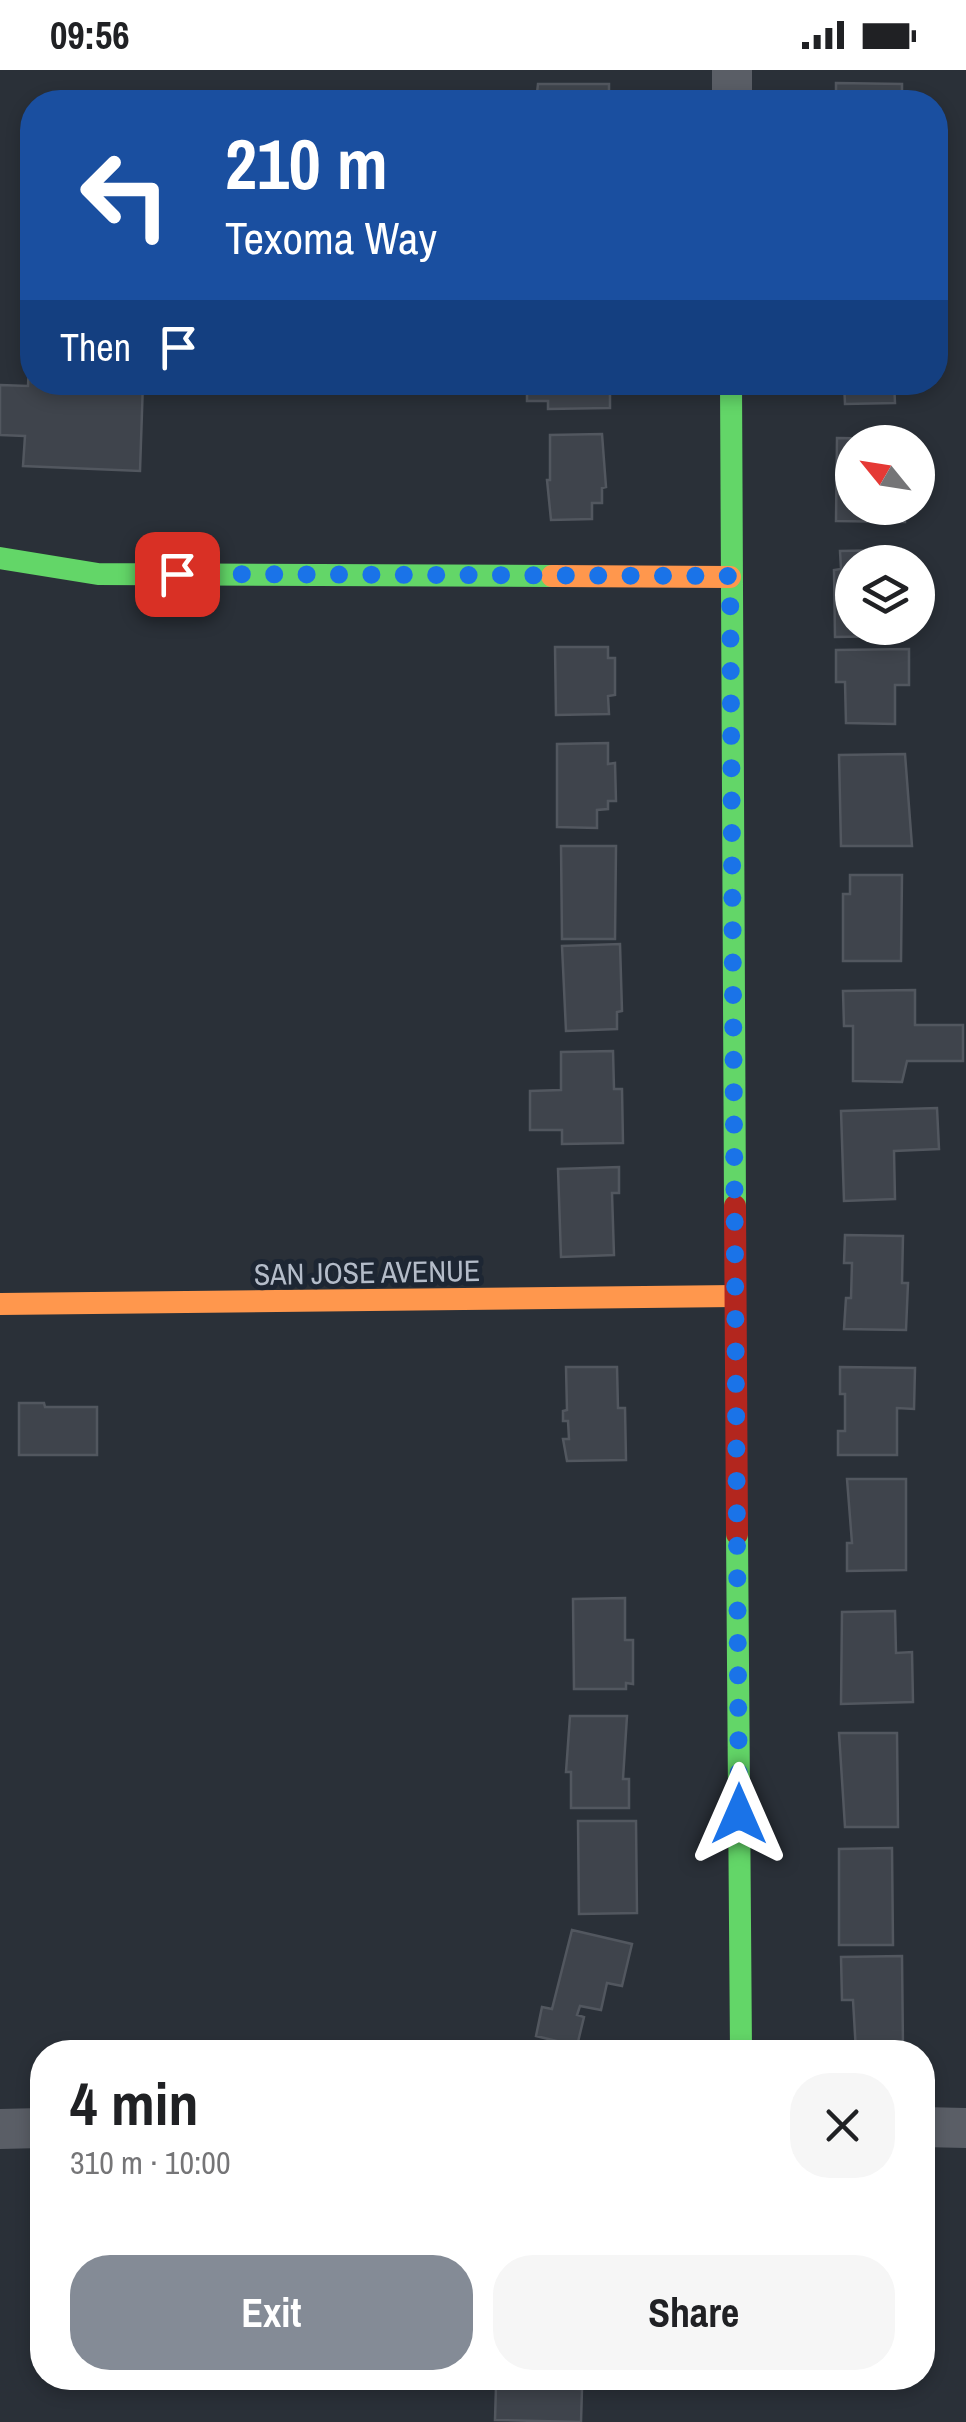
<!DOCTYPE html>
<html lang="en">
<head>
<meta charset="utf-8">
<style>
  :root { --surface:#fff; --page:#f6f6f6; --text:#202124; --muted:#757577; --accent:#848b96 }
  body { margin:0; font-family:"Archivo Narrow",sans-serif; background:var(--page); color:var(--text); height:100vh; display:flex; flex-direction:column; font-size:38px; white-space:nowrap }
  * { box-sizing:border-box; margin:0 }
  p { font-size:32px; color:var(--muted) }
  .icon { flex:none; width:55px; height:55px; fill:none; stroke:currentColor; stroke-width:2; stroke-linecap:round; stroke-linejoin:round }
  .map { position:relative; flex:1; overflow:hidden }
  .sheet { position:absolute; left:30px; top:1970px; width:905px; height:350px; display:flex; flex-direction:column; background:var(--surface); border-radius:40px; box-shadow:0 5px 15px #0003 }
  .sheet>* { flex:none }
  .banner { position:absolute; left:20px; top:20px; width:928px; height:305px; border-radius:40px; box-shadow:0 5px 15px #0003; background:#1a4fa0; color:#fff; overflow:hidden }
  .needle { width:65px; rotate:300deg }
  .fabs { position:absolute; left:835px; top:355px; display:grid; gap:20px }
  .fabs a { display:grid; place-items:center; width:100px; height:100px; border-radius:50%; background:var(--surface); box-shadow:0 5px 15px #0003; font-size:50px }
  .pin { position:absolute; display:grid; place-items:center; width:85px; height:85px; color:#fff; margin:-42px; border-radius:20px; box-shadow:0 5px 15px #0006 }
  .me { position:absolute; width:110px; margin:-55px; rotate:0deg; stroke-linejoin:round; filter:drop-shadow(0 0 8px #0008) }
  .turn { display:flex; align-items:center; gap:35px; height:210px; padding:0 40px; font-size:45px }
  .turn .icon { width:130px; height:130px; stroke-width:2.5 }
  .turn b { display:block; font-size:70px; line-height:85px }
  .then { display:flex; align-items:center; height:95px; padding:0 40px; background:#0003; gap:20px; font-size:38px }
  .round { display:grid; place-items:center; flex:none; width:105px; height:105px; border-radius:40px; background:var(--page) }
  .head { display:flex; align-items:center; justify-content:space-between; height:170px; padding:0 40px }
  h1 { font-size:60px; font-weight:800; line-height:75px }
  .button { display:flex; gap:20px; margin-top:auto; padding:20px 40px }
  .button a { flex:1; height:115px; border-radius:40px; background:var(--accent); color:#fff; font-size:40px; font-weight:800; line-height:115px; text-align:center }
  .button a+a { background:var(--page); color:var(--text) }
  .status { display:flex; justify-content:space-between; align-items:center; height:70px; padding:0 50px; background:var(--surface); direction:ltr }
  .status svg { height:28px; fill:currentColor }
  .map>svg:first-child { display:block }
  .building { fill:#3f444c; stroke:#52575f; stroke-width:2.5 }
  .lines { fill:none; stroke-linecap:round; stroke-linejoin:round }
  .street { stroke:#5a5e66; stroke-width:40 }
  .fast { stroke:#63d668; stroke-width:22 }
  .slow { stroke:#ff974d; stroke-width:22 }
  .jam { stroke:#b3261e; stroke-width:22 }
  .route { stroke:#1a73e8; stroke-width:18; stroke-dasharray:0 32.4 }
  .labels { text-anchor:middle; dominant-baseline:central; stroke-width:10; stroke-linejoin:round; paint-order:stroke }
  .street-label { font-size:30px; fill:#b4bcc9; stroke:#1d2633 }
</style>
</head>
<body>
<div class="status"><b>09:56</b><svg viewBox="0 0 49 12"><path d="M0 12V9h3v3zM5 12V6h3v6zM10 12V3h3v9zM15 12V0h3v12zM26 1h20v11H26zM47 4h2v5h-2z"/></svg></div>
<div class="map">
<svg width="966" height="2352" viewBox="0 0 966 2352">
  <rect width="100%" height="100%" fill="#2a3038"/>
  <path class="building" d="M836,13L902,14V32H836Z
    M538,14H609V32H489V23H537Z
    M29,295H32V312H143L140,401L23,396L25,366L0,365V315L28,316Z
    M527,312H610V338L548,339V331H527Z
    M844,312H894L895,333L845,334Z
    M602,364L606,417L602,418V433H592V449L551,450L547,410H550V365Z
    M837,368L906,369V372H852V438H905V452L836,451Z
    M892,480V492H852V558H894V566L835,567L834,500L841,499L840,481Z
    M555,577H608V588H615V625L608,626L609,644L556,645Z
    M909,579V615H895V654L846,653L845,612H836V580Z
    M608,673V694L615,693L616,731H608V739L597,740V758L557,757V674Z
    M905,684L912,776H841L839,685Z
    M561,776H616L615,869H562Z
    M850,805H902L901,891H843V824H850Z
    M620,874L622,941L617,942V959L566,961L562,876Z
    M915,920V955H963V991H907L902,1012L853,1011V956H844L843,921Z
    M613,981L614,1019H622L623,1073L562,1074V1060H530V1021L561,1020V982Z
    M937,1038L939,1079L894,1081L895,1129L844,1131L841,1041Z
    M619,1097V1123H612L614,1185L561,1187L558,1099Z
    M845,1165L903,1166L902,1213H908L906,1260L844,1259L846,1228H851L852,1193H844Z
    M566,1297H617L618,1338H625L626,1390L567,1391L563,1369H569L568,1351H563V1341L567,1340Z
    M840,1297L915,1298L914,1339L897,1338V1385H838V1361H845V1324H840Z
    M19,1333H44L45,1337H97V1385H19Z
    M847,1409H906V1500L847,1501V1473H852Z
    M625,1528V1570H633V1614L626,1613V1619H574L573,1529Z
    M895,1541L896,1583L912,1582L913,1632L841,1634L842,1542Z
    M570,1646H627L623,1709H629V1738H571V1702H566Z
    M839,1663H897L898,1757H845Z
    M578,1751H636L637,1843L579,1844Z
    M892,1778L893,1875H839V1779Z
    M572,1860L632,1874L622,1916L607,1913L601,1940L580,1936L577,1945L584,1947L577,1976L536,1966L542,1937L552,1939Z
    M902,1886L903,1978H885V1982H856L853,1930H842L841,1887Z
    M496,2317L582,2319L581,2352L495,2350Z"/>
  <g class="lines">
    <path class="street" d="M732,0V32
      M922,2057L966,2058
      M0,2059L42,2058"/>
    <path class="fast" d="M731,312L735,1136
      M0,488L98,504L552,506
      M737,1464L741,1982"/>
    <path class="slow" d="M552,506L730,507
      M0,1234L735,1226"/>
    <path class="jam" d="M735,1136L737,1464"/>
  </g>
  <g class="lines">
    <path class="route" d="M177,504L730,506L739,1744"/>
  </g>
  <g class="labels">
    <g class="street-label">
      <text transform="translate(367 1202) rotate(-1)">SAN JOSE AVENUE</text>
    </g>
  </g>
</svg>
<div class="fabs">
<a><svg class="needle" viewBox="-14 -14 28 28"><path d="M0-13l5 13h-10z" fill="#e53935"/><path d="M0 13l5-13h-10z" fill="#757577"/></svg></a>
<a><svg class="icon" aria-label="layers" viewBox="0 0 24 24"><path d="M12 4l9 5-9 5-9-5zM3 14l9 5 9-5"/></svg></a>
</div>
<div class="pin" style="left:177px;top:504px;background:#d93025"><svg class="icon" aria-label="arrive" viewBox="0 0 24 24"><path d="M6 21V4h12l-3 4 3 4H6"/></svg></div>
<svg class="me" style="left:739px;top:1744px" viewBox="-20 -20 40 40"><path d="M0-17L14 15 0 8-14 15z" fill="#1a73e8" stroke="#fff" stroke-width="4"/></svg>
<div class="banner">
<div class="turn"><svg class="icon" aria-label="left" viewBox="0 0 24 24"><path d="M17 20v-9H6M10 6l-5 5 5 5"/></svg><div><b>210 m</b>Texoma Way</div></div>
<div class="then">Then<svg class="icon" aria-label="arrive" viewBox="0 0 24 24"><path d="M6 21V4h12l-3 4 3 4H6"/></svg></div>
</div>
<section class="sheet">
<div class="head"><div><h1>4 min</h1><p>310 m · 10:00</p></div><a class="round"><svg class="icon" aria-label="close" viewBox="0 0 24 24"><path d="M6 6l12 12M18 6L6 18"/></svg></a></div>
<div class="button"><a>Exit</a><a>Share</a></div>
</section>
</div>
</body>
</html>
